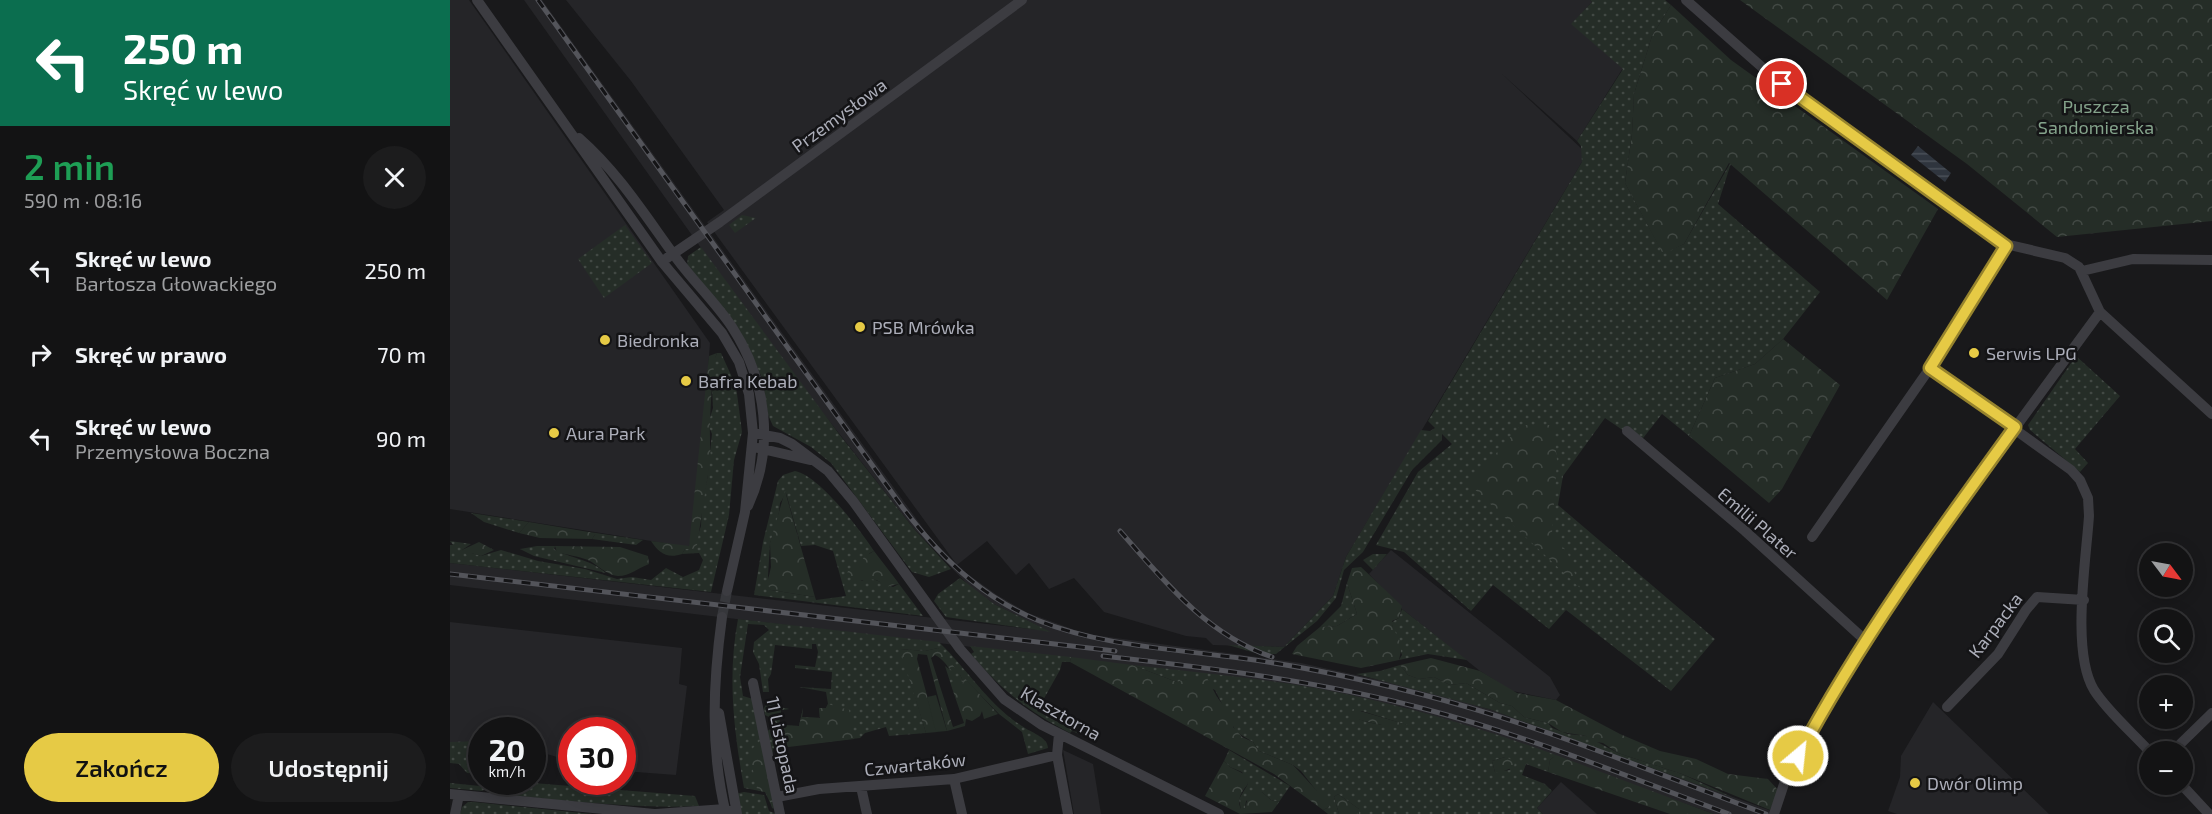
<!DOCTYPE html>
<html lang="pl">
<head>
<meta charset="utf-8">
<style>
  :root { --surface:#131314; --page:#1c1c1d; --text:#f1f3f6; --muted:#9d9ea0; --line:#323234; --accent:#e6ca45 }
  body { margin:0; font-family:"Exo 2",sans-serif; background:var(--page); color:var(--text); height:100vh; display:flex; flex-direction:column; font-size:22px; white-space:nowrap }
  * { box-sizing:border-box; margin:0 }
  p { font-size:20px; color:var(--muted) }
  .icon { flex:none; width:33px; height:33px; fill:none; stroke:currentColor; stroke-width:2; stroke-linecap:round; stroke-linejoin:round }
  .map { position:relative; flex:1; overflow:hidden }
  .details { display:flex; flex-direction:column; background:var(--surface); width:450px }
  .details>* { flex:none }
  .hud { background:#0b6e4f; color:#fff; overflow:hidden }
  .needle { width:39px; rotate:122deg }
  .controls { position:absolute; left:1689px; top:543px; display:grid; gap:12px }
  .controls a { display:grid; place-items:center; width:54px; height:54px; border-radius:50%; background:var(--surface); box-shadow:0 3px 15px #0003,0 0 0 2px var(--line); font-size:30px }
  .speed { position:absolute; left:18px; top:717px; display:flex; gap:12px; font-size:30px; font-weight:700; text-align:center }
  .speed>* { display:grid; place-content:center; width:78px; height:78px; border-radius:50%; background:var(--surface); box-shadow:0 3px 15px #0003,0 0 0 2px var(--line); line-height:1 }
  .speed small { font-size:15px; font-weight:400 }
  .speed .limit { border:9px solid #d22; background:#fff; color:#111 }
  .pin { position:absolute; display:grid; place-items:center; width:51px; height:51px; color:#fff; margin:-26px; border:3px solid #fff; border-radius:50%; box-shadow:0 2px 6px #0007 }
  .me { position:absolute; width:66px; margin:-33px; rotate:28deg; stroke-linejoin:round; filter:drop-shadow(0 0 4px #0008) }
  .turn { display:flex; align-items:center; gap:21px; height:126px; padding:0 24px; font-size:27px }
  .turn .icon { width:78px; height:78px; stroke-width:2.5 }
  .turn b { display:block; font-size:42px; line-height:51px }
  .round { display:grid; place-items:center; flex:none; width:63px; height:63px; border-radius:32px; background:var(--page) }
  .head { display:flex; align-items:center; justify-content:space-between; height:102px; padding:0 24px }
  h1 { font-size:36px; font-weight:600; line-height:45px; color:#1e9e55 }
  .button { display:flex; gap:12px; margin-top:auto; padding:12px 24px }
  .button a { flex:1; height:69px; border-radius:36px; background:var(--accent); color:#111; font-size:24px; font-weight:600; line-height:69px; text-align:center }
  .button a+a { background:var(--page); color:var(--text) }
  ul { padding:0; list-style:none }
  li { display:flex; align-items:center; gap:18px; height:84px; padding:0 24px }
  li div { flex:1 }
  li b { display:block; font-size:22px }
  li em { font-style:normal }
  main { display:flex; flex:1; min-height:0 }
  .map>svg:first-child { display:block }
  .built { fill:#252528 }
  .grass { fill:url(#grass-dots); fill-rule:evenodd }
  .forest { fill:url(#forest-crowns) }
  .garden { fill:#252d27 }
  .water { fill:url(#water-rules) }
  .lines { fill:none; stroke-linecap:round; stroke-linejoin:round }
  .minor-tunnel { stroke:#36373b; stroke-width:10; stroke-dasharray:10 5; stroke-linecap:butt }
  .minor { stroke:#3c3c41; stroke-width:10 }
  .rail-casing { stroke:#53545a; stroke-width:5 }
  .rail { stroke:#141416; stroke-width:3; stroke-dasharray:9; stroke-linecap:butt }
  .route-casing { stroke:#96832d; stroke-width:15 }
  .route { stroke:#e6ca45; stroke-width:10 }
  .poi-dot { fill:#e6ca45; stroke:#141416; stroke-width:2 }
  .labels { text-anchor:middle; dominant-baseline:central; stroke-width:5; stroke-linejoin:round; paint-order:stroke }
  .park-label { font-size:18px; fill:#84a38b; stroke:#141416 }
  .street-label { font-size:18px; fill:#acaeb9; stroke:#141416 }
  .poi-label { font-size:18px; fill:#acaeb9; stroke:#141416; text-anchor:start }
</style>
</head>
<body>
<main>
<section class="details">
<div class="hud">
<div class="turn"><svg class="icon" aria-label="left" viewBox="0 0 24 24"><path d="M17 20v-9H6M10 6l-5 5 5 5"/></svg><div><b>250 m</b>Skręć w lewo</div></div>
</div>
<div class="head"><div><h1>2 min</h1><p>590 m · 08:16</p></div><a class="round"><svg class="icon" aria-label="close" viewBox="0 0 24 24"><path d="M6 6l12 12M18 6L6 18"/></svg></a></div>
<ul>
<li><svg class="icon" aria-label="left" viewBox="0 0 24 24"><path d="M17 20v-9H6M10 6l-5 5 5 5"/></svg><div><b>Skręć w lewo</b><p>Bartosza Głowackiego</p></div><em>250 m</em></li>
<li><svg class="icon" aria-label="right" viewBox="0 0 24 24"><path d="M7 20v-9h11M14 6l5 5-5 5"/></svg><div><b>Skręć w prawo</b></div><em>70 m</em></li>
<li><svg class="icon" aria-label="left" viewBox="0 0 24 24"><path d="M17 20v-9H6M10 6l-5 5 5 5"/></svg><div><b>Skręć w lewo</b><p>Przemysłowa Boczna</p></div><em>90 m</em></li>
</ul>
<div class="button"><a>Zakończ</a><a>Udostępnij</a></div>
</section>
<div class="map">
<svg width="1762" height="814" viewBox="0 0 1762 814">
  <defs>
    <pattern id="grass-dots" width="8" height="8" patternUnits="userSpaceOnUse" patternTransform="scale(1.5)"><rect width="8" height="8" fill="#252d27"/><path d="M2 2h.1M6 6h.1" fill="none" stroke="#424944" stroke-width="1.8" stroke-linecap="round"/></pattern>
    <pattern id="forest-crowns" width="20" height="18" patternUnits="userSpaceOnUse" patternTransform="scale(1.5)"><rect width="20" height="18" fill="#252d27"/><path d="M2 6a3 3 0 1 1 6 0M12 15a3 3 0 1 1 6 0" fill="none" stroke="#424944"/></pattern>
    <pattern id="water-rules" width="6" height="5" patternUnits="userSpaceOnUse" patternTransform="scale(1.5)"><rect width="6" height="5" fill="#2f353e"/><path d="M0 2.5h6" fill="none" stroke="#4a5058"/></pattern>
  </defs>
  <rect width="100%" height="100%" fill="#19191b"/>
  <path class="built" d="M0,0H19L260,343L250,478L239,547L0,509Z
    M74,0H92L478,535L505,565L547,595L578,613L636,634L851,663L966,688L1039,709L1330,814H1264L1014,725L952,707L842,685L0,585V563L598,631L544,604L519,586L464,529L329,357Z
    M116,0H1140L1142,2L1122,24L1173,68L1127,141L1052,74L1134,151L1132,162L896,557L883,596L834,647L763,645L756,638L736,636L654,612L624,578L599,589L579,563L566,575L537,541L507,565L257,222L274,210L181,81Z
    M941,550L1100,677L1110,695L1106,700L1062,691L1030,671L952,609L919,574Z
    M0,622L232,648L229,684L237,686L226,775L173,771L172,730H122L121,761L83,750L82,730H32L31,743H0Z
    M1483,702L1599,814H1447L1438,811L1450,777L1451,756Z
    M613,750L643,764L651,814H624Z
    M1111,782L1147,814H1093L1087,808Z"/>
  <path class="grass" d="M1140,0H1215L1221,5L1202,36L1184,94L1182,134L1175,183L1213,253L1234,244L1282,160L1268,204L1370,292L1333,339L1305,364L1265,378L1239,436L1212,414L1190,442L1155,418L1113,476L1108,505L1265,639L1221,691L1116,610L1099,629L1043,585L1021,611L954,552L926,545L968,472L1002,444L992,434V440L962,470L913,552L894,570L886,598L867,621L826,654H809L778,645L834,647L883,596L896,557L971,430L980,431L985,428L978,421L1132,162L1131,146L1127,141L1173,69L1121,24L1142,2Z
    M292,215L306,218L285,233L279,225Z
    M175,225L202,263L154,298L128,259Z
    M251,247L389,434L464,529L501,569L479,577L462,572L381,463L361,447L323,426L318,415L312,378L300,351L237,266L238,256Z
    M267,353H271L286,386L292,432L284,460L279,515L261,592L0,563V545H3L0,541L21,544L12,550L31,556L51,550L88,561L135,569L167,579L182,577L201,580L216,568L233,577L249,570L253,560L249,553L232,554L235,549H243L251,526L252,502L257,481L262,434L258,424L263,408L261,368Z
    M1626,356L1670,396L1625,449L1638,463L1630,472L1580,430L1578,425Z
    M345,471C370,476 410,530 424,551L420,553L402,576L412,581L418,577L443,587L449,584L473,616L304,595L313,542L328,481L333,475ZM336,493L351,546L365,545L383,551L396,596L366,600L365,597L321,590L318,576L320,543L328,520L330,503Z
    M21,513L79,522L69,533L34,522Z
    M146,533L193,540L186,545L142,539Z
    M87,546H105L104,549C121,559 138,558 156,573L84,556L70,549Z
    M923,554H937L923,570L913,560Z
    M510,578L544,604L601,632L496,617L484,601L488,594Z
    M897,583L907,614L887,626L870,627L891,606Z
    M952,609L1017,660L978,654L949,660L952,655L942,625V622L949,618Z
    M288,619L489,642C519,671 539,706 575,728C583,733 598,738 598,748L578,754L572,732L549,714L510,674L514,684L502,688L495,666L499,669L488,648L475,651L451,649L476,733L439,736L436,727L415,733L410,738L323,748L322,757L317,731L321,729V718L315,715L314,708L318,701L329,707L339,709L331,710L329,725L349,726L353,708L352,717L370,718L369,708H376L378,704L376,692L349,687L381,689L382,672L345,668V665L365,667L368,652L366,644H362V649L325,645L321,674L318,679L319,692H313L309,664L303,652L304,642L319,630L314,625L298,624L290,677L293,696L303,699L323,809L315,792L294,788C284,731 277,677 288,619Z
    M520,646L621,657L620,662H612L610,670L587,711L634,736L622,731L620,733C579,712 550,689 521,654L524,652Z
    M682,665C735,671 788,676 841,684C931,698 1020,724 1106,755L1100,760L1098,772L1076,764L1072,775L1095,784L1102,791L1087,808L1093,814H909V809L888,794L884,797L889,814H878L873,810L879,807L851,771L843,765L809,751L803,742L786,732L765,690L739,679L727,682ZM912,711L957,725H958C944,727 906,724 900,712ZM1055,757L1060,770L1045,772L1042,761Z
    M950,665L958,675L969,679L984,677L1000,685L1016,683L1050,703L1062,706L1074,717L1098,723L1102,728L1118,734L1136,736L1168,753L1232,774L1282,797L1039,709L906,674L930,671Z
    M31,741V774L17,773L9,764L0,763V742Z
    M779,750L840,786L829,802L821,800L812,792L796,801L795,808L791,810L789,799L798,784L792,772L780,767L774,761Z
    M71,782L245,796L249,806C185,809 121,801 58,795L51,790L50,787Z
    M0,783L40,787L32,791L0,788Z
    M294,792L314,795L319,811L327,814H291L285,794Z
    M18,802H24L142,814H10L12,807Z"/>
  <path class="forest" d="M1290,0H1762V221L1607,237L1517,164Z
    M1221,5L1281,60L1488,209L1437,300L1279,163L1234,244L1213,254L1175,183L1182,134L1184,94L1202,36Z
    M1333,339L1390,385L1332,489L1319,503L1239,436L1265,378L1305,364Z
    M267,353C262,360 258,444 261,455L247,545L243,549H235L232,554C217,559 209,553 201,541L239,546L259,356Z
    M1071,425H1103L1107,460L1102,533L1118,554L1130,588L1019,484Z
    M335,491L365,597L321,590L317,584L321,567L320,543Z
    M79,522L139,532L146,533L142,539L90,538L69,533Z
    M29,542L44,550L31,556L21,553L17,555L12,550Z
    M105,546L170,547L198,556L199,564C188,568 180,576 168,576C156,575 148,565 138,560C128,556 117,555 107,552Z
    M424,551L447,581L449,584L435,587C426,575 418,581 405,581L396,574L399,570H406L414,557Z
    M911,567L952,606L949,618L942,621V625L952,646L949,660L911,668L842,654L847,646L870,627L887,626L907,614L897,583L902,568Z
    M488,648L505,668L502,671C496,665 493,659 485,655L481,658L503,727L514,723L502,688L506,683L514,684L509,672L548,714L534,719L532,711L530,716L522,721L516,719L515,726L497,731L477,655L468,654L467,659L487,732L476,733L450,649L475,651Z
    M621,657L682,665L727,682L744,677L757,678L767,697L786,722L783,727L792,737L803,742L809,751L843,765L868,792L877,798L879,807L873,810L824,774L620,662Z
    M981,658L1030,671L1067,693L1106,700L1170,734L1210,751L1246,759L1278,774L1318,779L1328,790L1320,810L1232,774L1168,753L1153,743L1140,741L1136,736L1112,732L1098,723L1074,717L1062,706L1050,703L1016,683L1000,685L984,677L969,679L958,675L950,665Z
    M320,701L329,707L339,709L331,710L329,725L349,726L353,708L352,717L370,718L369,708H376L378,704L399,710L404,739L322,749Z
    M893,706L958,725L952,729C944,727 908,721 903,717C900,714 897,710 893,706Z
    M311,740L326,809L322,808L318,793L307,790C307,785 301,762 299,757L303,748Z
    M1106,755L1250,809L1264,814H1220L1098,772L1100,760Z
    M1055,757L1065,761L1064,767L1049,773L1045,772L1042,761Z
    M774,761L780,767L796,775L798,784C792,791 786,800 791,809L795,808L799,794L812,792L821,800L829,802L822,812L790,814L755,796Z
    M888,794L909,809V814H889L884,797Z"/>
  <path class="garden" d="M486,695L497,731L486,732L477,697Z"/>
  <path class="water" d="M1468,146L1501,173L1495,182L1461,155Z"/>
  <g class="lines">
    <path class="minor-tunnel" d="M272,617L277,591"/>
    <path class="minor" d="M27,0L212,262L272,333L289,362L299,394L303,433L295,512L277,591
      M1236,0L1322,76L1551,243L1615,258L1629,267L1650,312L1762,414
      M129,138C169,173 196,217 227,259C244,282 266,303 282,327C317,381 325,447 298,506
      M217,258L270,222L572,0
      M1632,271L1683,259L1762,260
      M1480,368L1621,470L1630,480L1638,498L1639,516C1636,561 1621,652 1644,690C1658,712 1682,732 1700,752
      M1177,431L1295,531L1416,641
      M303,433L330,438L342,444L378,471L403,501L510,649L554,699L592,725L769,814
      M308,448L360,460
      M1362,537L1480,368L1556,246
      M272,617C263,683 260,749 276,814
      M303,683L330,814
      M1497,707L1548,654L1576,610L1587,597L1634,600
      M269,713L287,814
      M609,734L607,755L618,814
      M1722,752L1762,713
      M504,779L512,814
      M1731,784L1759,814
      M411,787L417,814
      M0,794L204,814
      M327,797L369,789L504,779L607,755
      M5,814L9,795
      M206,814L275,809L281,811
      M1324,814L1335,781L1376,703L1416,641L1488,533L1650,312"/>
    <g class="rail-casing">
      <path id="rail" d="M88,0L453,508C554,641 637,639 790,658C851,666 911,679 970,694C1088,724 1202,772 1316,814
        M670,531C715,582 756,634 822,657
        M0,574L665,651
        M653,656C761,668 869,681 975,709C1078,736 1179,777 1279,814"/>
    </g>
    <use href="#rail" class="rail"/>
  </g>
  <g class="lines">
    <g class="route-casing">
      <path id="route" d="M1332,84L1556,246L1480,368L1565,427C1488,533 1410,640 1348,756"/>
    </g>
    <use href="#route" class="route"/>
  </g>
  <g class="poi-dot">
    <circle cx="410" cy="327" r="6"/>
    <circle cx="155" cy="340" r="6"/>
    <circle cx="1524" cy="353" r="6"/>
    <circle cx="236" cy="381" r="6"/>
    <circle cx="104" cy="433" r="6"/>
    <circle cx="1465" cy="783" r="6"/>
  </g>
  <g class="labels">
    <g class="park-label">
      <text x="1646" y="106">Puszcza<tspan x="1646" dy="21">Sandomierska</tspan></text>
    </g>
    <g class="street-label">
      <text transform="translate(389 115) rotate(-36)">Przemysłowa</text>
      <text transform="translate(1308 523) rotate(41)">Emilii Plater</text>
      <text transform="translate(1545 625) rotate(-53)">Karpacka</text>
      <text transform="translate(611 713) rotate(30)">Klasztorna</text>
      <text transform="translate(333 745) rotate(78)">11 Listopada</text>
      <text transform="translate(465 764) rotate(-6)">Czwartaków</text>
    </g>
    <g class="poi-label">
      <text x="422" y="327">PSB Mrówka</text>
      <text x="167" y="340">Biedronka</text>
      <text x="1536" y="353">Serwis LPG</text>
      <text x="248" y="381">Bafra Kebab</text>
      <text x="116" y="433">Aura Park</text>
      <text x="1477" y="783">Dwór Olimp</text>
    </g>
  </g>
</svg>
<div class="controls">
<a><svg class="needle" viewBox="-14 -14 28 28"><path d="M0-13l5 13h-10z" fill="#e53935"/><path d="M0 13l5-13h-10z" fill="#9d9ea0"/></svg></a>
<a><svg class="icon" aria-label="search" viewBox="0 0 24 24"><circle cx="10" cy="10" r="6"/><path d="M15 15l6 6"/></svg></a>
<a>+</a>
<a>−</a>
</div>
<div class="speed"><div>20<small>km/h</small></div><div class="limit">30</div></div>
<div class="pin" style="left:1332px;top:84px;background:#d93025"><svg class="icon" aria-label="arrive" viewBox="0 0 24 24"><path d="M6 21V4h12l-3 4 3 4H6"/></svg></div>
<svg class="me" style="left:1348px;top:756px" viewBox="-20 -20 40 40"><circle r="17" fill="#e6ca45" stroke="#fff" stroke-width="3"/><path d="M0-11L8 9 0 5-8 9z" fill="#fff"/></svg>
</div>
</main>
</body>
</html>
